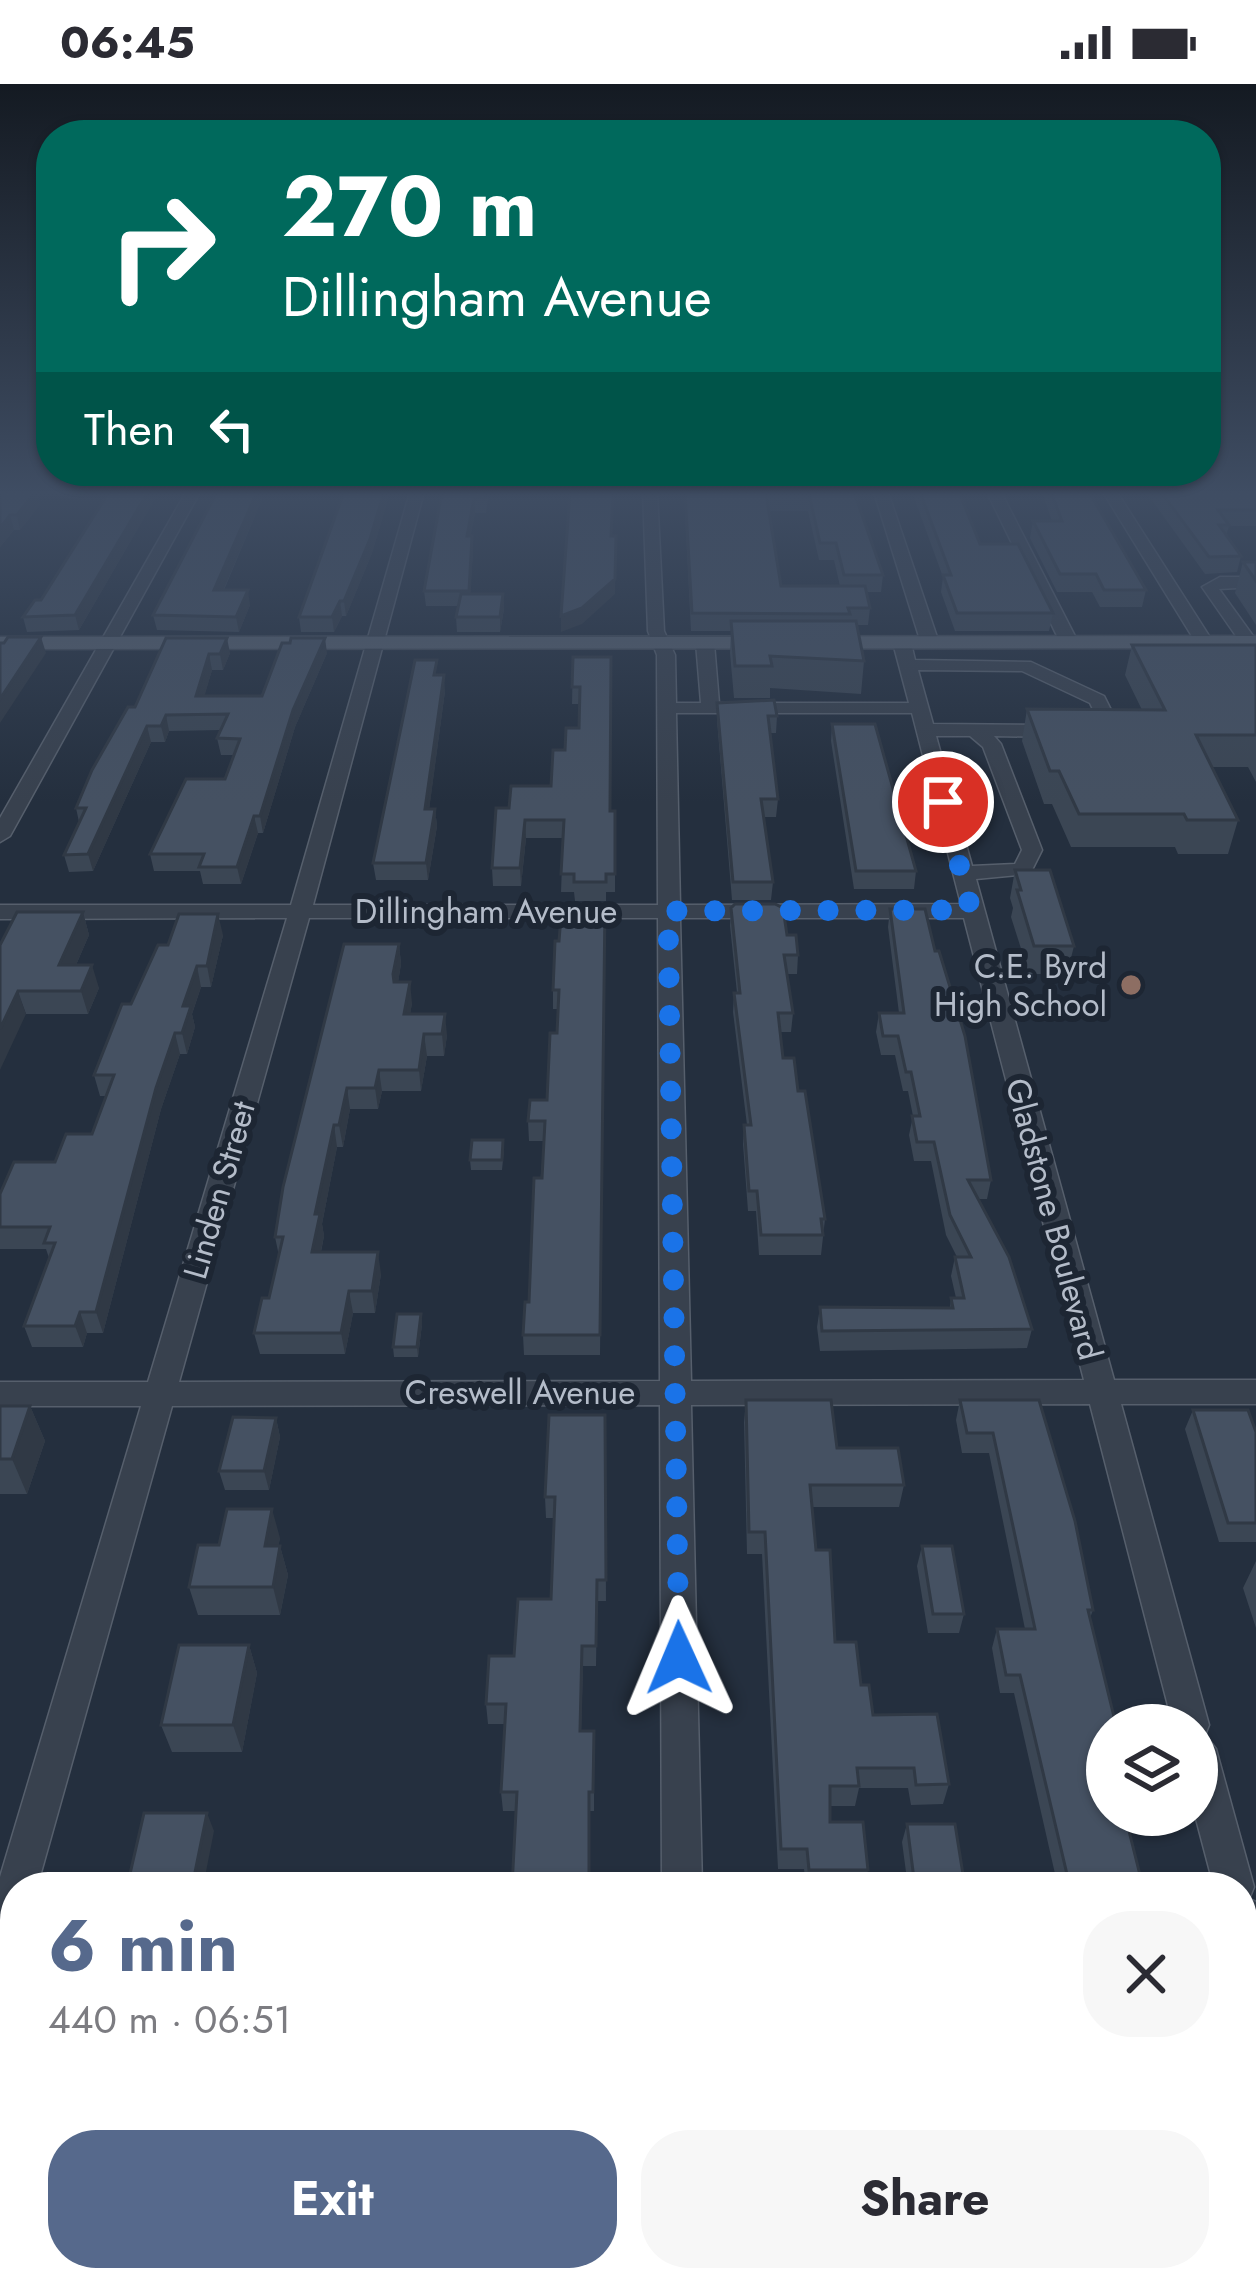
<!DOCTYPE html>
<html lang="en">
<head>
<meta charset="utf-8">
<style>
  :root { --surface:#fff; --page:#f7f7f7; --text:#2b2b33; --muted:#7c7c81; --accent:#56698c }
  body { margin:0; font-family:Jost,sans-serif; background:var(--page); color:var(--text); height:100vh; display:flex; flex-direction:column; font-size:45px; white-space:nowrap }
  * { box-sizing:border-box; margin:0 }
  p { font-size:39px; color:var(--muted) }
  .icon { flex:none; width:66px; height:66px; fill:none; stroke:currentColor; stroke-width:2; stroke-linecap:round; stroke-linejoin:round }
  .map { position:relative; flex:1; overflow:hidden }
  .panel { position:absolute; left:0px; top:1788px; width:1257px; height:420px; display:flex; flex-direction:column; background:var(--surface); border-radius:48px 48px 0 0; box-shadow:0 3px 9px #0004 }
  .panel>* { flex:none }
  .hud { position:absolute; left:36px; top:36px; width:1185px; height:366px; border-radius:48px; box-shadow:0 3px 9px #0004; background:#00695c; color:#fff; overflow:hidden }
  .tools { position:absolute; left:1086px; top:1620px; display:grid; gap:24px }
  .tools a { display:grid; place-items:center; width:132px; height:132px; border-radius:50%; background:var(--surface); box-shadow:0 3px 9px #0004; font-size:60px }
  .pin { position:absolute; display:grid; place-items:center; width:102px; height:102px; color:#fff; margin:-51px; border:6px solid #fff; border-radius:50%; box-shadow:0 3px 12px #0007 }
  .me { position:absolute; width:132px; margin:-66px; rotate:359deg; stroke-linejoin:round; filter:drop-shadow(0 0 9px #0008) }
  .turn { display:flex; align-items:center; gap:42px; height:252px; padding:0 48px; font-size:54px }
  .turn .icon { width:156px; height:156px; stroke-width:2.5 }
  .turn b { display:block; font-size:84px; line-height:102px }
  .then { display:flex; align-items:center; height:114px; padding:0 48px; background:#0003; gap:24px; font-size:45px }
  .round { display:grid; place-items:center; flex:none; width:126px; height:126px; border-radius:48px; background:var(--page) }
  .summary { display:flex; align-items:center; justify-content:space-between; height:204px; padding:0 48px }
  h1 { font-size:72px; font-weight:700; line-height:90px; color:var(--accent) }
  .cta { display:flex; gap:24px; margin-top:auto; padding:24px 48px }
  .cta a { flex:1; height:138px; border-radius:48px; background:var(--accent); color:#fff; font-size:48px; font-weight:700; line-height:138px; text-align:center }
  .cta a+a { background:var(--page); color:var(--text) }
  .status { display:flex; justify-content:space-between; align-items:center; height:84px; padding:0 60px; background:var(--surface); direction:ltr }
  .status svg { height:33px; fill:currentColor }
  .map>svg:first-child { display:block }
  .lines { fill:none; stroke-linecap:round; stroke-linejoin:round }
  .minor-casing { stroke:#565f6c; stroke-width:3 }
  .major-casing { stroke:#414a57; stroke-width:3 }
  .minor { fill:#38414e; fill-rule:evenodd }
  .major { fill:#56606e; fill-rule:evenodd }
  .wall { fill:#3b4654; fill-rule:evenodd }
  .shaded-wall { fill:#303945 }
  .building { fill:#455162; stroke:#303945; stroke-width:3 }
  .route { stroke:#1a73e8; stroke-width:21; stroke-dasharray:0 37.8 }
  .education-dot { fill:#8d6e63; stroke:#1d2633; stroke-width:4.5 }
  .labels { text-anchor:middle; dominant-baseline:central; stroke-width:12; stroke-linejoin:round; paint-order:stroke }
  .street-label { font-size:33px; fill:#b4bcc9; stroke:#1d2633 }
  .poi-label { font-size:33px; fill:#b4bcc9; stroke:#1d2633; text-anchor:end }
</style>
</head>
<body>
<div class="status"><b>06:45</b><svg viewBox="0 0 49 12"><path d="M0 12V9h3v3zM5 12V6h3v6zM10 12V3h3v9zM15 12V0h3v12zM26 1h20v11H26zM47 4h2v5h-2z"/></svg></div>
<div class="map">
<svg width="1256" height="2208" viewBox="0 0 1256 2208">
  <rect width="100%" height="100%" fill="#242f3e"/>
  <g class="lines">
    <g class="minor-casing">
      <path id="minor" d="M186,408H200L10,752L0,758V734Z
        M410,408H424L313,821H658L657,571L648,547L643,408H657L664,547L675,571L676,619H701L696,559L705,554L714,559L719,619H909L893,559L902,554L911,559L915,576L1031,578L1104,612L1120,644L1094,653L1085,647L1100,640L1090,619L1022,587L918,586L933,640L1056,641L1065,647L1056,653L994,652L1001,660L1042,766L1030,790L976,795L1114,1296H1256V1320H1121L1209,1641L1205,1651L1216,1665L1254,1803L1249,1815L1256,1818V1905L1242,1899V1803H1214L1195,1731L1197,1641H1173L1090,1320L691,1321L702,1803H662L660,1321L172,1322L37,1803H15V1874L0,1881V1793L141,1322H0V1298H148L287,834L0,835V821H291ZM676,629H912L961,820L680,821ZM936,652H970L983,663L1022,766L1015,780L972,782ZM309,834H658L660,1297L179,1298ZM680,834H964L1084,1296L691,1297Z
        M874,408H888L939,559L936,563L921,559Z
        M987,408H1001L1078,558L1075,562L1060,558Z
        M1103,408H1117L1213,558L1210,562H1198Z
        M1220,493H1256V503L1219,505L1256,556L1255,562H1243L1202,503Z
        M664,2193H710L711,2208H663Z"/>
    </g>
    <g class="major-casing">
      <path id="major" d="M1256,552V564L0,565V553Z"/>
    </g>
    <use href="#minor" class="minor"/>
    <use href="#major" class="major"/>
  </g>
  <path class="wall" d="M0,408L37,410L40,421L20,446H14L0,463Z
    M109,408H159L79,546L27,548L23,533L41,516Z
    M217,408H265L224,506L250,521L239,548L157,546L153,531Z
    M344,408H390L372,469L346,532H342L334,548H301L299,533Z
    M442,408H489L486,429H475L470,452L473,467L470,510H503L504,525L500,548H457L456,533L458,522H426L424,507Z
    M684,408H854L883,491L881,508H866L870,524L868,541H857L864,577L861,610L770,604V614H734L730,569L731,547H691ZM769,427H808L819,476H834L840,502H781Z
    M912,408H959L980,460L1053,529L1049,547H955L941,508L943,493Z
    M1042,408H1089L1146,506L1142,523H1100L1092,508H1057L1030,454L1033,437H1052Z
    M1146,408H1256V442H1229L1226,452L1241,472L1237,488L1205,490Z
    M1243,478H1256V541L1235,509Z
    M166,554L230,569L223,586H212L204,612H262L327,569L295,643L263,749H258L241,800H203L200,787H154L150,770L225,695L234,671H221L217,654L221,646L169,647L165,658H151L93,787L69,788L64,771L79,738L76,724L135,623Z
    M1132,561H1256V698L1248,683H1212L1238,736L1228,770H1178L1175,763H1071L1052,720H1044L1022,657L1027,625L1142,626L1125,591Z
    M573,573L610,727H615V808H606V817H575L574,808H561L563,754H526L521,802H493L492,784L509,724L551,702L565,666L579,644L580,620H572Z
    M438,591L445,607L429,725H435L437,742L428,796H376L373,779Z
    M717,619L777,632L776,649H770L778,715L776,733H764L773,798L771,816H732L717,636Z
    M832,640L916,787L914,805H854L831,657Z
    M1015,786L1074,862L1067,890H1029L1011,833L1013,824L1010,814Z
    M605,820L600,1271H524L523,1251L529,1218L544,1057H529L528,1037L547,1016L557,949L558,925H553V906L559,857L573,832Z
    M731,824L787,851L798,871L797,890H787L793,929L791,948H780L783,974L798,1007L825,1135L821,1171H759L756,1127H748L743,1060L744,1041H747L733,928L734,909H737L730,842Z
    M890,825L991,1096L987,1115H979L1032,1245L1027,1264L820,1267L817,1243L820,1223L950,1224L951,1214H956L951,1192L955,1173H957L946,1151L931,1077H914L909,1051L913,1032L908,1007H903L895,971H881L876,948L879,929H899L888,843Z
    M83,828L89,851L76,881L99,904L88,930H26L0,861Z
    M223,851L211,903H201L192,930L195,943L187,970H180L161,1025L103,1249H87L83,1263H32L24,1242L49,1174L46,1165H0V1110L55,1078L92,1050L106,1012H100L94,991L131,920L168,861Z
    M399,860L401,880L398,898L412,919L410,930L447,951L444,972H427L421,1007H382L378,1025H350L343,1063H337L322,1140L324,1152L321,1168L381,1190L375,1229H353L345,1270H260L254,1249L269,1214L279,1172L275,1153Z
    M504,1066L502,1086H471L470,1076Z
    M421,1230L422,1240L418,1273H394L393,1263Z
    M746,1316L904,1401L899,1423H812L816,1466L835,1558L861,1601L873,1631L949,1700L943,1720L911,1721L908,1704H859L855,1722H830V1738L868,1786L864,1803H806L804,1785H778L762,1470H747L744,1338Z
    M960,1316H1039L1093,1526L1090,1534L1107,1641V1731L1143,1803H1058L1014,1609H1000L992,1564L997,1545H1025L989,1369H962L956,1336Z
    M0,1322H30L45,1357L27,1410H0Z
    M1193,1326L1256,1348V1458H1219L1185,1345Z
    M605,1331L606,1517H597L596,1582H583L581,1647H594V1727H503L501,1708L505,1640H488L486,1620L551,1515L554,1434H546L545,1413Z
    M276,1334L280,1353L269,1406H225L219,1387Z
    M280,1454L278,1462H280L288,1491L280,1531H198L189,1503L219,1461Z
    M922,1462L964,1530L959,1549H928L917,1482Z
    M1256,1477V1544L1243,1504Z
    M249,1561L257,1589L242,1668H172L161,1641Z
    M907,1740L965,1803H908L902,1758Z
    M831,2193H901L903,2208H830Z
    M1113,2193H1242L1251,2208H1116Z"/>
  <path class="shaded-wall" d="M26,408H38L40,421L20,446L17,431Z
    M148,408H159L79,546L75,531Z
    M257,408H265L217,521L214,506Z
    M384,408H390L372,469L346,532L344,517Z
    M474,414L475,429L468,467L467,452Z
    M10,431L14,446L0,463V444Z
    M472,452L473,467L470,522L469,507Z
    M616,452L615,510L582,540L561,548V532Z
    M248,506L250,521L239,548L236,533Z
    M503,510L504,525L500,548V533Z
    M340,517L342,532L334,548L332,533Z
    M41,553L46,569L0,639V615Z
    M227,554L230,569L223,586L220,570Z
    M325,554L327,569L295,643L263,749L260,732L293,626Z
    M209,570L212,586L200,628L196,612Z
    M444,591L445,607L427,742L425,725Z
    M166,631L169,647L165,658L161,642Z
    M147,642L151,658L93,787L88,770Z
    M435,725L437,742L428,796L426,779Z
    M254,732L258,749L241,800L237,783Z
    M525,736L526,754L521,802L520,784Z
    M83,828L89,851L66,904L59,881Z
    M218,830L223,851L211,903L207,882Z
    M399,860L401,880L396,911L393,890Z
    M92,881L99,904L88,930L81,907Z
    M197,882L201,903L192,930L195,943L187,970L182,949L183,922Z
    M410,898L412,919L407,951L404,930Z
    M18,907L26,930L0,986V945Z
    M445,930L447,951L444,972L442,950Z
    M175,949L180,970L161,1025L103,1249L96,1228L156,1004Z
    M424,950L427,972L421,1007L419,986Z
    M379,986L382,1007L378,1025L375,1004Z
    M347,1004L350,1025L343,1063L339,1041Z
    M334,1041L337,1063L322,1140L324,1152L316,1190L312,1168L315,1130Z
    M378,1168L381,1190L375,1229L372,1207Z
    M349,1207L353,1229L345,1270L341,1249Z
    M80,1228L87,1249L83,1263L75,1242Z
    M421,1230L422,1240L418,1273L417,1263Z
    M30,1322L45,1357L27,1410L12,1375Z
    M276,1334L280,1353L269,1406L264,1387Z
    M272,1425L280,1454L273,1491L265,1462Z
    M280,1462L288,1491L280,1531L273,1503Z
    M249,1561L257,1589L242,1668L233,1641Z
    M207,1729L214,1747L203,1803H192Z
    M141,2193H159L156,2208H138Z"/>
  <path class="building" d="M0,408H35L17,431H10L0,444Z
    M109,408H148L75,531L23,533L35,516H41Z
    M217,408H257L214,506H248L236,533L153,531Z
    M344,408H384L370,455L344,517H340L332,533H299Z
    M442,408H486L485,414H474L467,452H472L469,507H424Z
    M570,408H613L611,452H616L615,495L582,524L561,532Z
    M685,408H854L883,491H844L836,459H820L809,410H766L781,502H865L870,524H848L850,530L692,529Z
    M920,408H959L980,460H1018L1053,529H957L943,491H951Z
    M1051,408H1089L1146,506H1104L1096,490H1060L1033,437H1062Z
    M1161,408H1256V426H1218L1229,441H1219L1241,472L1209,473Z
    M1243,478H1256V497Z
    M461,510H503L500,533H456Z
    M731,537H856L864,577L770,572L772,582H735Z
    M8,553H41L0,615V559H4Z
    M166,554H227L220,570H209L196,612H262L282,559H290L291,554H325L293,626L260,732H254L237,783H199L204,770H150L186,695H225L240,655L217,654L228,630L166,631L161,642H147L88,770L64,771L86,724H76L92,686L128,623H135Z
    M1132,561H1256V651H1196L1238,736H1187L1184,730H1079L1059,687H1050L1027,625L1165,626Z
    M573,573H611L610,727H615V790H606V798H574V790H561L564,736H525L520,784H492L496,724H509L511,702H551L553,666H565L566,644H579L580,603H572Z
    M415,576H437L434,591H444L425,725H435L426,779H373Z
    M774,616L777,632H768L778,715H761L773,798H733L717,619Z
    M832,640H875L916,787H856Z
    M1015,786H1050L1074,862H1034L1017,806H1021Z
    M573,820H605L600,1251H523L525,1218H529L534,1094H542L545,1037H528L530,1016H547L550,949H557L559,906H553L555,857H559L561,832H573Z
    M735,820H775L783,824L787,851H796L798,871H784L793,929H778L783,974H794L798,1007H805L825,1135H821L823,1151H761L757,1107H749L744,1041H751L734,909H740L731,824Z
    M890,825H925L935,867H939L965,952L991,1096H968L1009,1173L1032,1245L822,1247L820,1223L953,1224L951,1214H964L955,1173H971L950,1131L934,1058H917L912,1032H920L911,988H906L898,952H883L879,929H904Z
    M17,828H83L59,881H92L81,907H18L0,945V861Z
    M179,830H218L207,882H197L183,922H191L182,949H175L156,1004L96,1228H80L75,1242H24L55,1159H44L50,1143H0V1110L14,1078H55L66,1050H92L114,991H94L122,920H131L158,861H168Z
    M344,860H399L393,890L394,898H410L404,930H445L442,950H424L419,986H379L375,1004H347L339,1041H334L315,1130H320L312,1168H378L372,1207H349L341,1249H254L262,1214H269L283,1153H275L283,1103Z
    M472,1056H503L502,1076H470Z
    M397,1230H421L417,1263H393Z
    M746,1316H831L837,1364H898L904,1401H810L816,1466H830L835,1558H856L861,1601H869L873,1631L937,1630L949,1700L916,1701L914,1684H857L859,1702H830V1738H863L868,1786H809L807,1765H781L765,1448H749Z
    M960,1316H1039L1075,1437L1093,1526H1088L1116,1641H1107V1731H1125L1143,1803H1070L1020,1591H1006L997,1545H1035L993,1349H967Z
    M0,1322H30L12,1375H0Z
    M1193,1326H1248L1256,1348V1439H1228Z
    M549,1331H605L606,1496H597L596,1562H582L580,1647H594L593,1708H589V1803H512L517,1708H501L506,1620H486L489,1572H514L518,1515H551L555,1413H545Z
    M233,1333L276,1334L264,1387H219Z
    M227,1425H272L265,1462H280L273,1503H189L198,1461H219Z
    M922,1462H952L964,1530H933Z
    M179,1561H249L233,1641H161Z
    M144,1729H207L192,1803H127Z
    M907,1740H955L965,1803H915Z
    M1242,2174L1251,2208H1134L1130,2193H1242Z
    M17,2193H141L138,2208H14Z
    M441,2193H565L564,2208H440Z
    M834,2193H901L903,2208H835Z"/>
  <linearGradient id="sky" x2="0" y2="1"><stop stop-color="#141a22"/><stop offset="0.57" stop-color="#3f4d63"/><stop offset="1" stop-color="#3f4d63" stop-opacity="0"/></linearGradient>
  <rect width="1256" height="718" fill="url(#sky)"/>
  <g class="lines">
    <path class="route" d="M679,1574L668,827L971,826L943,718"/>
  </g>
  <circle class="education-dot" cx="1131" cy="901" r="12"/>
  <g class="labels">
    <g class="street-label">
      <text x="486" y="827">Dillingham Avenue</text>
      <text transform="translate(219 1106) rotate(-74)">Linden Street</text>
      <text transform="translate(1054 1135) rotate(75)">Gladstone Boulevard</text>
      <text x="520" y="1308">Creswell Avenue</text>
    </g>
    <g class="poi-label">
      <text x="1107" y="882">C.E. Byrd<tspan x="1107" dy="38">High School</tspan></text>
    </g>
  </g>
</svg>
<div class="tools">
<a><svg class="icon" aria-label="layers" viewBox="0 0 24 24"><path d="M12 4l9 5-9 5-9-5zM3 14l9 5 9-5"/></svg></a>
</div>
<div class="pin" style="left:943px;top:718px;background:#d93025"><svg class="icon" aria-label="arrive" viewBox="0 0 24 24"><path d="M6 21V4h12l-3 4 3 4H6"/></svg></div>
<svg class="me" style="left:679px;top:1574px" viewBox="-20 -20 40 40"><path d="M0-17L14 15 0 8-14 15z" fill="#1a73e8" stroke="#fff" stroke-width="4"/></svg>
<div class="hud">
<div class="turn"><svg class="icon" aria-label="right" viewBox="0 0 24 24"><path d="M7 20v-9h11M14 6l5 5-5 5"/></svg><div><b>270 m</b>Dillingham Avenue</div></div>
<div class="then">Then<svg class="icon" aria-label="left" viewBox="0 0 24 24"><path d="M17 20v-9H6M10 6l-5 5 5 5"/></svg></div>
</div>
<section class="panel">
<div class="summary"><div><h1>6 min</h1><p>440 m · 06:51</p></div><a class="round"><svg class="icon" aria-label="close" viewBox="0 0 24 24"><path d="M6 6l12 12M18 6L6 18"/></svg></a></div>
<div class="cta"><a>Exit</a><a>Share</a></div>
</section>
</div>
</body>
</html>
